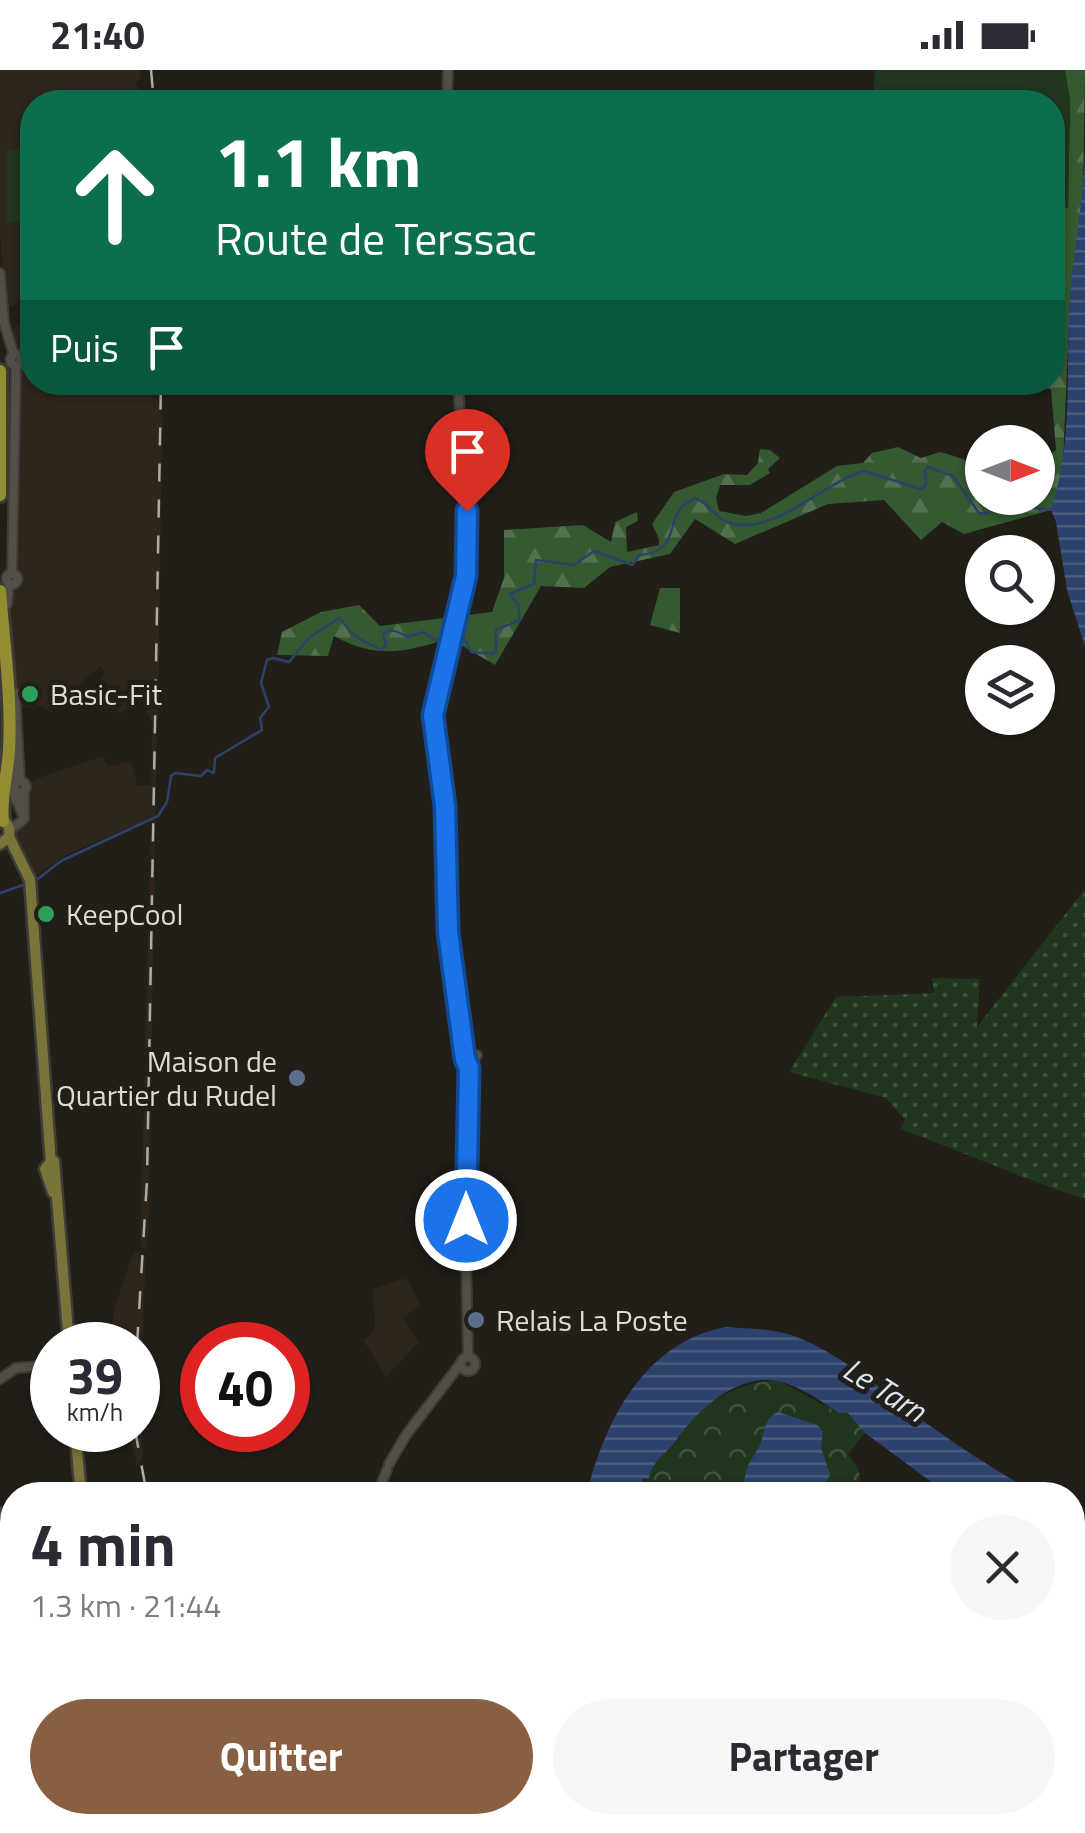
<!DOCTYPE html>
<html lang="fr">
<head>
<meta charset="utf-8">
<style>
  :root { --surface:#fff; --page:#f7f7f7; --text:#2b2b33; --muted:#7c7c81; --accent:#885f40 }
  body { margin:0; font-family:"Titillium Web",sans-serif; background:var(--page); color:var(--text); height:100vh; display:flex; flex-direction:column; font-size:38px; white-space:nowrap }
  * { box-sizing:border-box; margin:0 }
  p { font-size:32px; color:var(--muted) }
  .icon { flex:none; width:55px; height:55px; fill:none; stroke:currentColor; stroke-width:2; stroke-linecap:round; stroke-linejoin:round }
  .map { position:relative; flex:1; overflow:hidden }
  .sheet { position:absolute; left:0px; top:1412px; width:1085px; height:352px; display:flex; flex-direction:column; background:var(--surface); border-radius:40px 40px 0 0; box-shadow:0 2px 8px #0004 }
  .sheet>* { flex:none }
  .top-card { position:absolute; left:20px; top:20px; width:1045px; height:305px; border-radius:40px; box-shadow:0 2px 8px #0004; background:#0b6e4f; color:#fff; overflow:hidden }
  .needle { width:65px; rotate:90deg }
  .controls { position:absolute; left:965px; top:355px; display:grid; gap:20px }
  .controls a { display:grid; place-items:center; width:90px; height:90px; border-radius:50%; background:var(--surface); box-shadow:0 2px 8px #0004; font-size:50px }
  .speed { position:absolute; left:30px; top:1252px; display:flex; gap:20px; font-size:50px; font-weight:700; text-align:center }
  .speed>* { display:grid; place-content:center; width:130px; height:130px; border-radius:50%; background:var(--surface); box-shadow:0 2px 8px #0004; line-height:1 }
  .speed small { font-size:25px; font-weight:400 }
  .speed .limit { border:15px solid #d22; background:#fff; color:#111 }
  .pin { position:absolute; display:grid; place-items:center; width:85px; height:85px; color:#fff; margin:-102px -42px; border-radius:50% 50% 50% 0; rotate:-45deg; box-shadow:0 0 10px #0007 }
  .pin .icon { rotate:45deg }
  .me { position:absolute; width:110px; margin:-55px; rotate:0deg; stroke-linejoin:round; filter:drop-shadow(0 0 8px #0008) }
  .turn { display:flex; align-items:center; gap:35px; height:210px; padding:0 30px; font-size:45px }
  .turn .icon { width:130px; height:130px; stroke-width:2.5 }
  .turn b { display:block; font-size:70px; line-height:85px }
  .then { display:flex; align-items:center; height:95px; padding:0 30px; background:#0003; gap:20px; font-size:38px }
  .round { display:grid; place-items:center; flex:none; width:105px; height:105px; border-radius:52px; background:var(--page) }
  .head { display:flex; align-items:center; justify-content:space-between; height:170px; padding:0 30px }
  h1 { font-size:60px; font-weight:700; line-height:75px }
  .primary-button { display:flex; gap:20px; margin-top:auto; padding:20px 30px }
  .primary-button a { flex:1; height:115px; border-radius:60px; background:var(--accent); color:#fff; font-size:40px; font-weight:700; line-height:115px; text-align:center }
  .primary-button a+a { background:var(--page); color:var(--text) }
  .status { display:flex; justify-content:space-between; align-items:center; height:70px; padding:0 50px; background:var(--surface); direction:ltr }
  .status svg { height:28px; fill:currentColor }
  .map>svg:first-child { display:block }
  .built { fill:#2e251b }
  .grass { fill:url(#grass-dots) }
  .forest { fill:url(#forest-firs) }
  .park { fill:url(#park-crowns) }
  .pitch { fill:#20361d }
  .water { fill:url(#water-rules) }
  .lines { fill:none; stroke-linecap:round; stroke-linejoin:round }
  .stream { stroke:#2c426c; stroke-width:2.5 }
  .minor-casing { stroke:#3f3b37; stroke-width:12 }
  .major-casing { stroke:#3f3b37; stroke-width:15 }
  .highway-casing { stroke:#3f3b37; stroke-width:18 }
  .minor { stroke:#544e48; stroke-width:8 }
  .major { stroke:#79743a; stroke-width:10 }
  .highway { stroke:#928d30; stroke-width:12 }
  .rail { stroke:#b0aca7; stroke-width:2.5; stroke-dasharray:18 18; stroke-linecap:butt }
  .route-casing { stroke:#114b97; stroke-width:25 }
  .route { stroke:#1a73e8; stroke-width:18 }
  .leisure-dot { fill:#2e9e5b; stroke:#221e18; stroke-width:4 }
  .service-dot { fill:#5c6f8a; stroke:#221e18; stroke-width:4 }
  .labels { text-anchor:middle; dominant-baseline:central; stroke-width:10; stroke-linejoin:round; paint-order:stroke }
  .poi-label { font-size:30px; fill:#dfdbd7; stroke:#221e18; text-anchor:start }
  .water-label { font-size:32px; font-style:italic; fill:#dce4f2; stroke:#221e18 }
</style>
</head>
<body>
<div class="status"><b>21:40</b><svg viewBox="0 0 49 12"><path d="M0 12V9h3v3zM5 12V6h3v6zM10 12V3h3v9zM15 12V0h3v12zM26 1h20v11H26zM47 4h2v5h-2z"/></svg></div>
<div class="map">
<svg width="1085" height="1763" viewBox="0 0 1085 1763">
  <defs>
    <pattern id="grass-dots" width="8" height="8" patternUnits="userSpaceOnUse" patternTransform="scale(2.5)"><rect width="8" height="8" fill="#20361d"/><path d="M2 2h.1M6 6h.1" fill="none" stroke="#40523d" stroke-width="1.8" stroke-linecap="round"/></pattern>
    <pattern id="forest-firs" width="22" height="20" patternUnits="userSpaceOnUse" patternTransform="scale(2.5)"><rect width="22" height="20" fill="#355930"/><path d="M5 1l3.5 6h-7zM16 11l3.5 6h-7z" fill="#52704d"/></pattern>
    <pattern id="park-crowns" width="20" height="18" patternUnits="userSpaceOnUse" patternTransform="scale(2.5)"><rect width="20" height="18" fill="#20361d"/><path d="M2 6a3 3 0 1 1 6 0M12 15a3 3 0 1 1 6 0" fill="none" stroke="#40523d"/></pattern>
    <pattern id="water-rules" width="6" height="5" patternUnits="userSpaceOnUse" patternTransform="scale(2.5)"><rect width="6" height="5" fill="#2c426c"/><path d="M0 2.5h6" fill="none" stroke="#4a5d80"/></pattern>
  </defs>
  <rect width="100%" height="100%" fill="#221e18"/>
  <path class="built" d="M0,0H140L141,9L135,13L141,23V32H32V223L6,240L0,166Z
    M32,246V312L163,313L158,649L152,652L134,619L126,623L130,638L119,644L101,607L104,604L101,596L46,641L45,636L17,638L10,529L11,521L22,515L23,503L16,500L20,324L17,280L10,261Z
    M157,656L149,1148L146,1181L140,1175L151,748L70,783L34,806L14,774L17,760L28,750L25,713L103,686L108,696L129,692L134,699L137,716L151,715L152,658Z
    M134,1180L146,1188L140,1332L143,1388L137,1395L127,1360H138V1275H111L114,1239Z
    M407,1208L420,1234L403,1249L419,1272L386,1307L363,1270L375,1261L373,1219Z
    M0,1494L12,1498V1628L0,1617Z"/>
  <path class="grass" d="M1085,819V1129C1022,1109 962,1081 900,1059L905,1050L886,1028L789,1002L836,927L934,923L932,908L980,909L977,957Z"/>
  <path class="forest" d="M1065,0H1085L1083,123L1070,230L1063,394L1058,425L1051,440L964,464L942,452L921,470L884,430L828,434L735,474L695,449L670,484L610,497L584,518L541,516L495,595L449,568C405,583 376,589 334,566L328,586L277,585L282,562L321,542L359,535L380,556L492,542L504,508V460L583,455L611,472L615,452L637,442L638,451L626,457L627,482L659,475V469L652,454L674,422L724,404L747,405L758,393L760,379L770,380L780,388L768,399L770,403L750,415H720L716,428L719,441L746,446L761,443L837,396L863,393L872,383L898,377L921,388L940,382C971,391 982,392 982,428H1038V415L1049,416L1053,397L1051,383L1056,380L1051,319H1047V313L1052,312L1053,211L1060,182L1061,144L1053,142V136L1068,137L1070,32Z
    M660,518H680V563L650,555Z"/>
  <path class="park" d="M777,1310L839,1343L847,1341L865,1363L848,1384C860,1399 863,1406 857,1425H679L673,1421L652,1418L643,1425C643,1402 653,1395 669,1380C676,1372 681,1362 687,1354C709,1327 743,1312 777,1310Z"/>
  <path class="pitch" d="M875,0H1065L1070,32L1068,138L1053,136L1052,32H873Z
    M7,80H32V152H7Z"/>
  <path class="water" d="M1085,82V576L1067,520L1056,452L1051,440C1074,373 1065,297 1070,227C1074,178 1083,130 1085,82Z
    M726,1257C743,1259 762,1258 779,1262C827,1271 890,1326 929,1355C964,1380 1001,1404 1039,1425H949L865,1363L847,1342L839,1343C821,1331 798,1315 777,1311C736,1303 695,1342 675,1372C665,1386 652,1390 649,1409H643V1425H596L598,1413L592,1425L594,1412L590,1425H581L588,1419C607,1347 646,1272 726,1257Z
    M778,1342L817,1355L823,1361L821,1377L830,1405L818,1425L759,1424L744,1414C745,1397 751,1390 759,1377C766,1364 762,1349 778,1342Z"/>
  <g class="lines">
    <path class="stream" d="M454,559L461,563L471,582L493,584L496,581V560L520,550L518,535L510,524L534,514L536,490L574,495L594,481L632,495L640,485C686,481 659,444 695,428C710,433 716,451 733,454C777,463 823,413 864,401L921,419L926,415L925,400L928,397L953,406L979,443H987L999,434L1054,440
      M34,812L61,791L158,746L167,732L171,706L175,703L201,706L207,700L214,703L215,688L262,660L260,648L269,637L261,613L267,590L273,588L289,592L310,567L339,548L356,567L382,580L386,574L383,565C390,557 399,562 407,567L424,562L436,571L448,561
      M0,823L26,814"/>
    <g class="minor-casing">
      <path id="minor" d="M447,32L448,0
        M0,203L4,253L14,285
        M10.5 290a5.5 5.5 0 1 1 11 0a5.5 5.5 0 1 1-11 0Z
        M458,312L468,488L433,645L445,736L448,862L465,989L469,998L465,1129L468,1286
        M6.5 509a5.5 5.5 0 1 1 11 0a5.5 5.5 0 1 1-11 0Z
        M12,504L16,295
        M7,534L9,514
        M15,623L20,711
        M16,686L11,718L22,743
        M14 717a6 6 0 1 1 12 0a6 6 0 1 1-12 0Z
        M10,760L24,749V723
        M469,998L477,985
        M461 1294a7 7 0 1 1 14 0a7 7 0 1 1-14 0Z
        M0,1309L16,1298L52,1295
        M389,1394L406,1365L461,1293
        M377,1425L387,1400
        M0,1442L12,1447
        M1072,1634L1085,1631
        M501,1763L502,1752
        M843,1763L851,1752"/>
    </g>
    <g class="major-casing">
      <path id="major" d="M0,749C9,753 10,758 9,767L0,774
        M9,767L30,810L51,1094
        M54,1091L69,1275
        M53,1122L45,1099L49,1094L54,1096
        M75,1360L81,1425
        M0,1624L12,1635
        M109,1752L110,1763
        M219,1752L231,1763
        M251,1752V1763"/>
    </g>
    <g class="highway-casing">
      <path id="highway" d="M0,301V425
        M0,521C4,574 12,628 9,680C8,702 0,730 3,751"/>
    </g>
    <use href="#minor" class="minor"/>
    <use href="#major" class="major"/>
    <use href="#highway" class="highway"/>
    <path class="rail" d="M151,0L154,32
      M137,1275L147,1110L161,312
      M135,1360L147,1425
      M1072,1735L1085,1738"/>
  </g>
  <g class="lines">
    <g class="route-casing">
      <path id="route" d="M466,1150L469,998L465,989L448,862L445,736L433,645L466,506L467,441"/>
    </g>
    <use href="#route" class="route"/>
  </g>
  <g class="leisure-dot">
    <circle cx="30" cy="624" r="10"/>
    <circle cx="46" cy="844" r="10"/>
  </g>
  <g class="service-dot">
    <circle cx="297" cy="1008" r="10"/>
    <circle cx="476" cy="1250" r="10"/>
  </g>
  <g class="labels">
    <g class="poi-label">
      <text x="50" y="624">Basic-Fit</text>
      <text x="66" y="844">KeepCool</text>
      <text x="277" y="991" text-anchor="end">Maison de<tspan x="277" dy="34">Quartier du Rudel</tspan></text>
      <text x="496" y="1250">Relais La Poste</text>
    </g>
    <g class="water-label">
      <text transform="translate(885 1319) rotate(32)">Le Tarn</text>
    </g>
  </g>
</svg>
<div class="controls">
<a><svg class="needle" viewBox="-14 -14 28 28"><path d="M0-13l5 13h-10z" fill="#e53935"/><path d="M0 13l5-13h-10z" fill="#7c7c81"/></svg></a>
<a><svg class="icon" aria-label="search" viewBox="0 0 24 24"><circle cx="10" cy="10" r="6"/><path d="M15 15l6 6"/></svg></a>
<a><svg class="icon" aria-label="layers" viewBox="0 0 24 24"><path d="M12 4l9 5-9 5-9-5zM3 14l9 5 9-5"/></svg></a>
</div>
<div class="speed"><div>39<small>km/h</small></div><div class="limit">40</div></div>
<div class="pin" style="left:467px;top:441px;background:#d93025"><svg class="icon" aria-label="arrive" viewBox="0 0 24 24"><path d="M6 21V4h12l-3 4 3 4H6"/></svg></div>
<svg class="me" style="left:466px;top:1150px" viewBox="-20 -20 40 40"><circle r="17" fill="#1a73e8" stroke="#fff" stroke-width="3"/><path d="M0-11L8 9 0 5-8 9z" fill="#fff"/></svg>
<div class="top-card">
<div class="turn"><svg class="icon" aria-label="ahead" viewBox="0 0 24 24"><path d="M12 20V5M6 11l6-6 6 6"/></svg><div><b>1.1 km</b>Route de Terssac</div></div>
<div class="then">Puis<svg class="icon" aria-label="arrive" viewBox="0 0 24 24"><path d="M6 21V4h12l-3 4 3 4H6"/></svg></div>
</div>
<section class="sheet">
<div class="head"><div><h1>4 min</h1><p>1.3 km · 21:44</p></div><a class="round"><svg class="icon" aria-label="close" viewBox="0 0 24 24"><path d="M6 6l12 12M18 6L6 18"/></svg></a></div>
<div class="primary-button"><a>Quitter</a><a>Partager</a></div>
</section>
</div>
</body>
</html>
